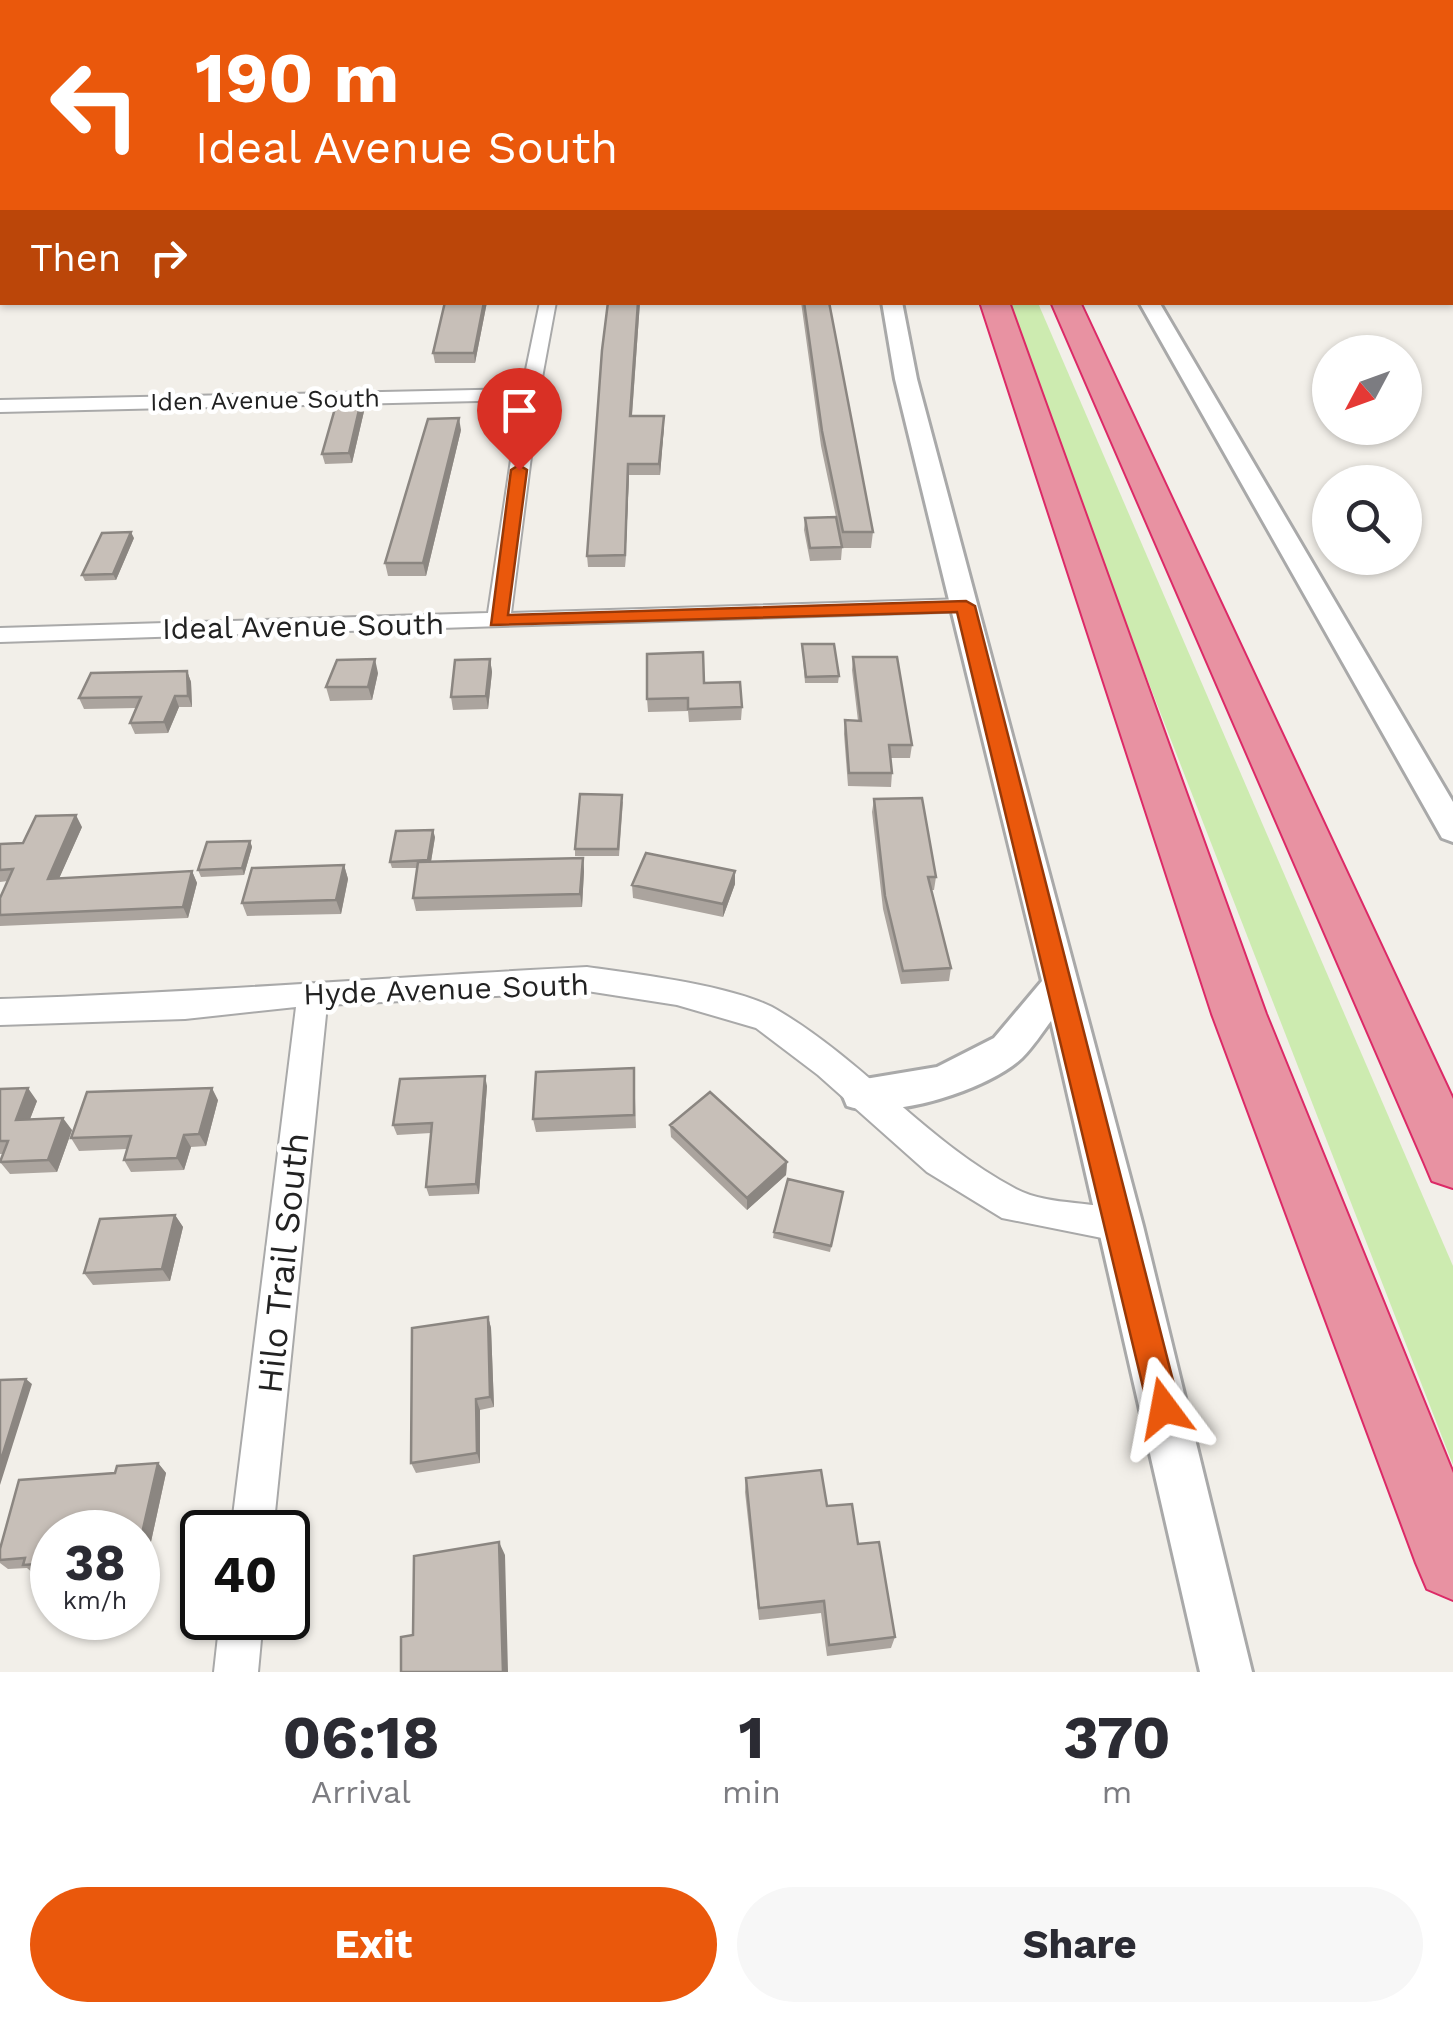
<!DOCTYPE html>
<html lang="en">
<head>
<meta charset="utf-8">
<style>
  :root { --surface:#fff; --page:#f7f7f7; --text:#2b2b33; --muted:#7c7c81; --accent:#ea580c }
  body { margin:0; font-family:"Work Sans",sans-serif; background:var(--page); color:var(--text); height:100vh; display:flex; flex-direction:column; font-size:38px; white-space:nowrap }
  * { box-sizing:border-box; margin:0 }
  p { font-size:32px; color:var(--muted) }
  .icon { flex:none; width:55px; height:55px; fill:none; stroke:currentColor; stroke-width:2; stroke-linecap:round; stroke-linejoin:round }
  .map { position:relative; height:1672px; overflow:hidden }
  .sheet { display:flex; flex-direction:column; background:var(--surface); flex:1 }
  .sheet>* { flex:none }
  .guide { position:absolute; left:0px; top:0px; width:1455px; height:305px; box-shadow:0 2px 8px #0004; background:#ea580c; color:#fff; overflow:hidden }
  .needle { width:65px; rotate:229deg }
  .fabs { position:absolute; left:1312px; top:335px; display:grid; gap:20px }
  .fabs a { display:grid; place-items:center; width:110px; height:110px; border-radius:50%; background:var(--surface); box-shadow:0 2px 8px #0004; font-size:50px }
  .speed { position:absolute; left:30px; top:1510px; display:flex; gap:20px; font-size:50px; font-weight:700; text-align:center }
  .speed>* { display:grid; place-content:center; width:130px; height:130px; border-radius:50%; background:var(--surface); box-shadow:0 2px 8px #0004; line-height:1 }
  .speed small { font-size:25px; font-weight:400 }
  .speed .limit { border:5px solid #111; border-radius:15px; background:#fff; color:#111 }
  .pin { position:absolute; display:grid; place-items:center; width:85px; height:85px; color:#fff; margin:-102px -42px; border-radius:50% 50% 50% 0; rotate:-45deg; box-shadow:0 0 10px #0007 }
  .pin .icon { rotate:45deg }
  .me { position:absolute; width:110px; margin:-55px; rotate:347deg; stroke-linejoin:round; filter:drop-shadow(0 0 8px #0008) }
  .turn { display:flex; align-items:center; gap:35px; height:210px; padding:0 30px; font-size:45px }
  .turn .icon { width:130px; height:130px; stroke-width:2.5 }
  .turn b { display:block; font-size:70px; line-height:85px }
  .then { display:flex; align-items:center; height:95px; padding:0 30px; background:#0003; gap:20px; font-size:38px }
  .eta { display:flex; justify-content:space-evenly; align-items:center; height:170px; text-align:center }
  .eta b { font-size:60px; font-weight:700; line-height:70px }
  .action { display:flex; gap:20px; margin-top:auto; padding:20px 30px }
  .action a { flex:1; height:115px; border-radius:60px; background:var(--accent); color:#fff; font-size:40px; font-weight:700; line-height:115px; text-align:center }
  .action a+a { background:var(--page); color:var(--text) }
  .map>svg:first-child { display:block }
  .grass { fill:#cdebb0 }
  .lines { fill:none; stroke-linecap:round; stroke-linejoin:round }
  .service-casing { stroke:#a9a9a9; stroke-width:5 }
  .minor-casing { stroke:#a9a9a9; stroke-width:4 }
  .tertiary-casing { stroke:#a9a9a9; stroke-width:6 }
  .motorway-casing { stroke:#dc2a67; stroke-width:4 }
  .service { fill:#fff; fill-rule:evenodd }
  .minor { fill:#fff; fill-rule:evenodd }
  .tertiary { fill:#fff; fill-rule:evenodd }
  .motorway { fill:#e892a2; fill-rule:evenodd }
  .wall { fill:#aba49e }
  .shaded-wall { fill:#8b8681 }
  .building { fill:#c7bfb8; stroke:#8b8681; stroke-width:2.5 }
  .route { fill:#ea580c; stroke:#983908; stroke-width:2.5 }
  .labels { text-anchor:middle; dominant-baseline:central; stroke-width:9; stroke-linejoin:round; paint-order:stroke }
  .far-street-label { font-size:25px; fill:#222; stroke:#fff }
  .street-label { font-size:30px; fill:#222; stroke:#fff }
  .near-street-label { font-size:35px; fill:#222; stroke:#fff }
</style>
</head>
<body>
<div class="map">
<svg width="1453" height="1672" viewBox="0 0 1453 1672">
  <rect width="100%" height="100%" fill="#f2efe9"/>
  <path class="grass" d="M1001,303H1038L1453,1266V1465Z"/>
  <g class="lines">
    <g class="service-casing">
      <path id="service" d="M585,0H591L589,2H585Z
        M981,0H1032L1035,2H979Z
        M1138,0H1251L1254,2H1136Z
        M1452,44H1453V48H1452Z
        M1452,150H1453V154H1452Z
        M1452,171H1453V175H1452Z"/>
    </g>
    <g class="minor-casing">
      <path id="minor" d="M540,302H556L539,394L511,613L965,599L973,601V611L0,642V628L488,613L520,400L0,412V400L522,389Z
        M587,967C636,974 739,986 779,1011C865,1062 927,1142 1016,1189C1050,1207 1098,1200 1135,1214L1140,1226L1135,1238L1122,1242L1002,1218L927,1172L818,1075L756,1028L677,1005L587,991L327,1005L273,1532H231L296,1007L185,1019L0,1025V999C196,993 391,977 587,967Z
        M220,1618H263L258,1672H214Z"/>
    </g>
    <g class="tertiary-casing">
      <path id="tertiary" d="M806,0H818L819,2H807Z
        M974,0H986L987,2H975Z
        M882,302H902L917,379L1143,1226L1252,1672H1200L1051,1021C1042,1033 1033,1047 1022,1058C990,1089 890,1121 847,1106L842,1094L847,1082L937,1067L994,1038L1042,981L895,379Z
        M1139,302H1159L1453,802V842L1442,838Z"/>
    </g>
    <g class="motorway-casing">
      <path id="motorway" d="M863,0H881L882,2H864Z
        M911,0H929L930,2H912Z
        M980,302H1009L1266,1014L1453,1473V1600L1427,1589L1416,1563L1212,1014Z
        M1051,302H1080L1453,1099V1188L1432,1181L1424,1162Z"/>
    </g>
    <use href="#service" class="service"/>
    <use href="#minor" class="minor"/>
    <use href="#tertiary" class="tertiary"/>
    <use href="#motorway" class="motorway"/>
  </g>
  <path class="wall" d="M1388,0H1453V18L1452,2H1387Z
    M487,302L475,363H435L433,353Z
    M608,302H640L632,416L664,427L660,475H629L625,567H588L587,556Z
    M801,302H829L873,532L871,548H842L841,560L810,561L804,530L805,518L836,517L821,446Z
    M362,397L365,407L352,463L325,464L322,454Z
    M461,430L426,576H388L385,563Z
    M134,538L116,580L85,581L82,575Z
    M802,644L839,676L838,683H805Z
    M853,657L912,745L910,758H891L892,773L891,787L848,786L844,734L845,720L858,721L852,670Z
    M490,659L492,672L488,709L453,710L451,697Z
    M187,671L191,682L192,707H179L168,733L135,734L130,723L136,708L84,709L79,698Z
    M378,673L372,700L330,701L326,687Z
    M704,683L742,707L741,720L689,722L688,711L648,712L647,699Z
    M874,799L936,877L934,890H931L951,968L949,981L901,984L883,909L872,812Z
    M623,801L619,856H575V849Z
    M82,827L59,878L192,871L197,883L188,918L0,926V898L8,881L0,882V844L23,843Z
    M435,837L431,862L583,858L584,871L582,907L416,911L413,898L417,868H392L390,862Z
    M250,841L252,847L244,875L201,877L198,870Z
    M344,865L348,879L341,914L247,916L242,903Z
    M735,871V884L723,917L633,898L632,885Z
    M634,1068L636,1128L536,1132L533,1119Z
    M487,1086L479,1194L429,1196L426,1187L431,1133L397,1135L393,1125Z
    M0,1089L37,1101L30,1119L72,1130L57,1172L10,1174L0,1162L3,1154H0Z
    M218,1100L206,1146L191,1147L184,1170L131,1172L124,1160L127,1149L79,1151L71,1138Z
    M670,1125L787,1162L786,1175L747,1210L671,1137Z
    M843,1192L830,1252L773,1238L774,1232Z
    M175,1215L183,1227L170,1281L93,1285L84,1273Z
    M488,1317L491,1328L494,1407L480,1410V1463L416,1473L411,1463Z
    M158,1463L166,1473L147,1560L138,1561V1532H52V1572L34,1574L27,1568L8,1569L0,1563V1549L115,1473Z
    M746,1478L827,1506L858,1544L895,1637L891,1648L827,1656L821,1613L759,1620L745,1492Z"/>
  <path class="shaded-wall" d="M484,302H487L475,363L474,353Z
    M638,302H640L631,427L630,416Z
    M362,397L365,407L352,463L349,453Z
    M664,416V427L660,475L659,464Z
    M459,418L461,430L426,576L423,563Z
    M628,464L629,475L625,567V555Z
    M131,532L134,538L116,580L113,574Z
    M375,659L378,673L372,700L368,687Z
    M490,659L492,672L488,709L486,696Z
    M187,671L191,682L192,707L188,696Z
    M175,696L179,707L168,733L164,722Z
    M76,815L82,827L54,890L48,879Z
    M433,830L435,837L430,867L428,860Z
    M250,841L252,847L244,875L242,868Z
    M583,858L584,871L582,907L580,894Z
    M344,865L348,879L341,914L336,900Z
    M192,871L197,883L188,918L183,907Z
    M735,871V884L723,917V904Z
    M485,1076L487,1086L479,1194L476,1184Z
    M28,1088L37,1101L25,1132L16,1120Z
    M212,1088L218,1100L206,1146L199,1134Z
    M63,1118L72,1130L57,1172L48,1160Z
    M184,1135L191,1147L184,1170L177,1158Z
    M787,1162L786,1175L747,1210V1198Z
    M175,1215L183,1227L170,1281L162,1269Z
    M488,1317L491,1328L494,1407L490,1397Z
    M26,1379L32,1384L0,1485V1463Z
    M476,1399L480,1410V1463L477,1453Z
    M158,1463L166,1473L147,1560L138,1551Z
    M499,1542L505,1555L508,1672H503Z"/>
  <path class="building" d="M3,0H44L41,2H2V35H0V3Z
    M123,0H257L255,2H120Z
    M451,0H580V2H450Z
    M626,0H771L772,2H626Z
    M1066,0H1102L1104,2H1068Z
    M0,75H2V126H0Z
    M0,214H2V270L0,275V251L2,238L0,237Z
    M445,302H484L474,353H433Z
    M608,302H638L630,416H664L659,464H628L625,555L587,556L602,350Z
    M804,302H829L873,532H843L822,431Z
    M362,397L349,453L322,454L338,398Z
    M459,418L423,563H385L428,419Z
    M836,517L842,547L810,548L805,518Z
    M131,532L113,574L82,575L102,533Z
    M802,644H834L839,676L806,677Z
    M703,652L704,683L740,682L742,707L688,709V698L647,699V654Z
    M853,657H897L912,745H889L892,773H849L845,720L861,721Z
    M375,659L368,687H326L337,660Z
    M490,659L486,696L451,697L455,660Z
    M187,671L188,696H175L164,722L130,723L141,697L79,698L91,673Z
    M580,794L622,795L618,849H575Z
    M922,798L936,877H928L951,968L903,971L885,896L874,799Z
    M76,815L48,879L192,871L183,907L0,915V898L13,869L0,870V844L23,843L36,816Z
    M433,830L428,860L390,862L396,831Z
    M250,841L242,868L198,870L207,842Z
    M646,853L735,871L723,904L632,885Z
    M583,858L580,894L413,898L418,862Z
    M344,865L336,900L242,903L252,868Z
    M634,1068V1115L533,1119L536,1072Z
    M485,1076L476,1184L426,1187L432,1123L393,1125L400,1079Z
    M28,1088L16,1120L63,1118L48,1160L0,1162L8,1141H0V1089Z
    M212,1088L199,1134L184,1135L177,1158L124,1160L131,1136L71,1138L87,1092Z
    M710,1092L787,1162L747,1198L670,1125Z
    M788,1179L843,1192L831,1246L774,1232Z
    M175,1215L162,1269L84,1273L100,1219Z
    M488,1317L490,1397L476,1399L477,1453L411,1463L412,1328Z
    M26,1379L0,1463V1380Z
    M158,1463L138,1551V1532H52V1563L23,1565L25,1558L0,1560V1549L19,1480L115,1473L117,1466Z
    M821,1470L827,1506L852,1504L858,1544L879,1542L895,1637L829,1645L824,1601L759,1608L746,1478Z
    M499,1542L503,1672H401V1637L413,1635L414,1556Z"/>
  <path class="route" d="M519,465L527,470L508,615L966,601L975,606L1180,1408L1175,1420L1164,1424L1153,1420L1148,1408L957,612L491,625L511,470Z"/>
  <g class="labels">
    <g class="far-street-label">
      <text transform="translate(265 400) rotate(-1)">Iden Avenue South</text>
    </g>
    <g class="street-label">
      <text transform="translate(303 626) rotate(-1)">Ideal Avenue South</text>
      <text transform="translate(446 989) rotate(-2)">Hyde Avenue South</text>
    </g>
    <g class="near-street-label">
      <text transform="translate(283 1263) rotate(-84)">Hilo Trail South</text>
    </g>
  </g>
</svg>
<div class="fabs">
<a><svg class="needle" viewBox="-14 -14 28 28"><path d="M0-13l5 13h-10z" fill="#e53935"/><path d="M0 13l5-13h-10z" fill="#7c7c81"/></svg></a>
<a><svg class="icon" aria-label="search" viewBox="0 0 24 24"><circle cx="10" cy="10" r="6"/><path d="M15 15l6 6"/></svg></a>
</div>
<div class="speed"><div>38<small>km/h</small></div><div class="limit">40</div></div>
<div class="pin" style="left:519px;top:470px;background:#d93025"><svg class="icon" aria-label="arrive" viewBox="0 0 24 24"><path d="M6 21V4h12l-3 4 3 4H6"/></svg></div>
<svg class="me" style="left:1164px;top:1408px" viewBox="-20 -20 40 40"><path d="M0-17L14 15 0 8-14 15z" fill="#ea580c" stroke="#fff" stroke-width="4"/></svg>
<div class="guide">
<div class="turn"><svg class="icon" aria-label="left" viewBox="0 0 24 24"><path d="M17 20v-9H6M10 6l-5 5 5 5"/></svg><div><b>190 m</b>Ideal Avenue South</div></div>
<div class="then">Then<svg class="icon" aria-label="right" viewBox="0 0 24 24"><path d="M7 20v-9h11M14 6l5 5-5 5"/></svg></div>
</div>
</div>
<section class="sheet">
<div class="eta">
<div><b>06:18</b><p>Arrival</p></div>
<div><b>1</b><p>min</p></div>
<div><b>370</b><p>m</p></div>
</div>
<div class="action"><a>Exit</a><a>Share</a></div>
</section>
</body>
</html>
